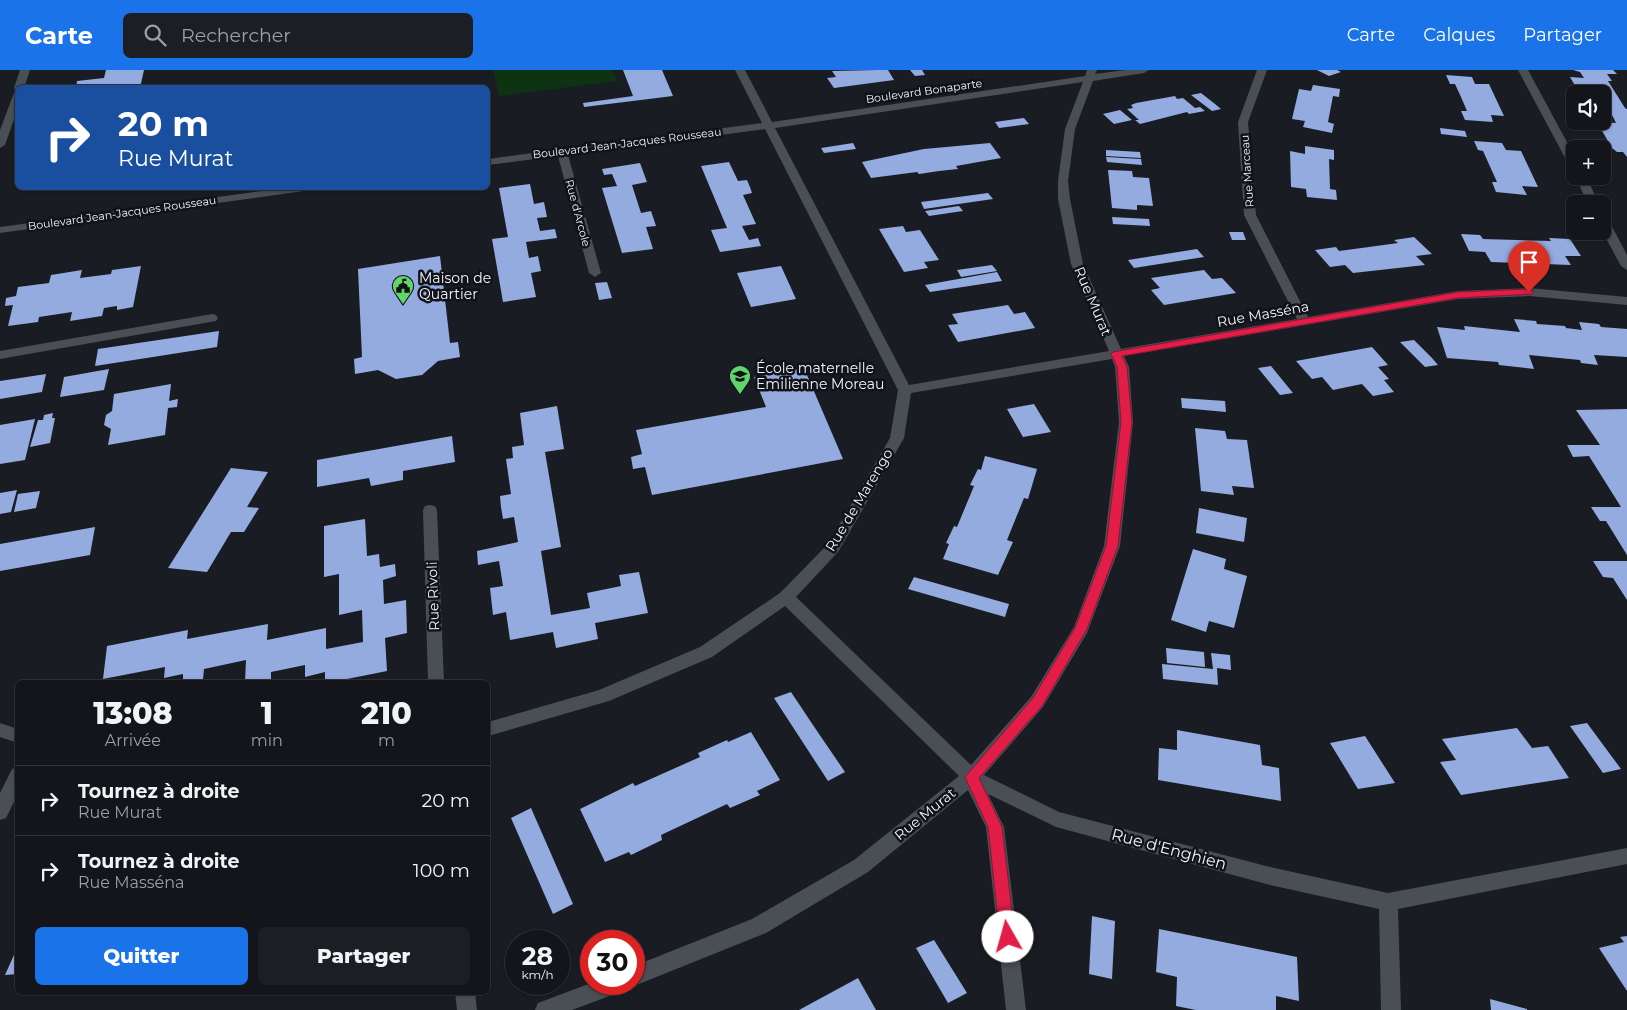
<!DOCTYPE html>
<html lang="fr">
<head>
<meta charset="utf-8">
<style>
  :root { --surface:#13151a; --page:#1c1e23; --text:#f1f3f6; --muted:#9d9fa2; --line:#323439; --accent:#1a73e8 }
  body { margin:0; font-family:Montserrat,sans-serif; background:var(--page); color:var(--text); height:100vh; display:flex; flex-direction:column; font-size:19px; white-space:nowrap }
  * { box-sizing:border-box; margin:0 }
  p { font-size:16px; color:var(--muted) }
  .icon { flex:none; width:28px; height:28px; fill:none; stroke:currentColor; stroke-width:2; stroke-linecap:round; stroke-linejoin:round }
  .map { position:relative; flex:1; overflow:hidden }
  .sheet { position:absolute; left:15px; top:610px; width:475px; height:315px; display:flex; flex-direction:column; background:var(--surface); border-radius:8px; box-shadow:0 1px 4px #0004,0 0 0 1px var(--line) }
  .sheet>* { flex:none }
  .banner { position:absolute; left:15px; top:15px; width:475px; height:105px; border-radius:8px; box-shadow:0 1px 4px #0004,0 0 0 1px var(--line); background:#1a4fa0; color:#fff; overflow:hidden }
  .controls { position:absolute; left:1566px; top:15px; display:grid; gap:10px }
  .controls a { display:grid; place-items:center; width:45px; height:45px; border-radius:8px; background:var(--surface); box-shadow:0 1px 4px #0004,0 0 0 1px var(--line); font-size:25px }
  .speed { position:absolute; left:505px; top:860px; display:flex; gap:10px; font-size:25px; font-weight:700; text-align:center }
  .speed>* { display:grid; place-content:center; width:65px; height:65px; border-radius:50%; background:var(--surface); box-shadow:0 1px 4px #0004,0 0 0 1px var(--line); line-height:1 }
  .speed small { font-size:12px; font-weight:400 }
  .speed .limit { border:8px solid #d22; background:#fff; color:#111 }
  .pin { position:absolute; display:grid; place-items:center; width:42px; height:42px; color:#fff; margin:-51px -21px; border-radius:50% 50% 50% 0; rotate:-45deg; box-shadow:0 0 5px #0007 }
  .pin .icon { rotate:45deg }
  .me { position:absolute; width:55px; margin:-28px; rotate:353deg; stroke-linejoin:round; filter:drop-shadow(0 0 4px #0008) }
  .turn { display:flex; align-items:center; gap:18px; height:105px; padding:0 20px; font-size:22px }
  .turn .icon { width:65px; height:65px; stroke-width:2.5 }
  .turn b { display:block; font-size:35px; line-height:42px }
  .eta { display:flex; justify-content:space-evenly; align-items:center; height:85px; text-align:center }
  .eta b { font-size:30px; font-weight:800; line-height:35px }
  .cta { display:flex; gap:10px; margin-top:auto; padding:10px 20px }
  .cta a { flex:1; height:58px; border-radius:8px; background:var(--accent); color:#fff; font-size:20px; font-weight:800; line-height:58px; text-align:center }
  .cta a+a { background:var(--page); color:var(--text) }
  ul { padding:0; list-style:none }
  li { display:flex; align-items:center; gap:15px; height:70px; padding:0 20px; border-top:1px solid var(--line) }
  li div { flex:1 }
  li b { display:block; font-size:19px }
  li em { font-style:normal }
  header { display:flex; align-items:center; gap:30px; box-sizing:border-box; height:70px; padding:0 25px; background:var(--accent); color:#fff }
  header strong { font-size:24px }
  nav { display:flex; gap:28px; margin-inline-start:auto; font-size:18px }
  .search { width:350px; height:45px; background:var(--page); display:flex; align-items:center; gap:12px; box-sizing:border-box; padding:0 18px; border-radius:8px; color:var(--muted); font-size:19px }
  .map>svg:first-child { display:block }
  .green { fill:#0d3312 }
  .building { fill:#94abe0 }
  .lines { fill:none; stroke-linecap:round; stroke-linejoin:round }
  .service { fill:#4a4e55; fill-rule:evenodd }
  .minor { fill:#4a4e55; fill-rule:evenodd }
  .route { fill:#e11d48; stroke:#92132f }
  .labels { text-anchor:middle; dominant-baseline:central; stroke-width:5; stroke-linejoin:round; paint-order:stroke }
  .far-street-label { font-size:11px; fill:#f2f4f9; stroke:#101319 }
  .poi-label { font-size:14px; fill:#f2f4f9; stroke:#101319; text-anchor:start }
  .street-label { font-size:14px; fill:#f2f4f9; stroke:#101319 }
  .near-street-label { font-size:16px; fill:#f2f4f9; stroke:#101319 }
</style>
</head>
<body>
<header>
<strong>Carte</strong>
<div class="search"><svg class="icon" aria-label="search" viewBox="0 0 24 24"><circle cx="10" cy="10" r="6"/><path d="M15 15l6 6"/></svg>Rechercher</div>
<nav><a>Carte</a><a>Calques</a><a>Partager</a></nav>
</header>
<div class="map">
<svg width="1627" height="940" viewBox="0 0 1627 940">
  <rect width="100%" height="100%" fill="#191c22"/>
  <path class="green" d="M493,0H613L617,11L499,26Z"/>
  <path class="building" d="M106,0H144L140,18H76L77,11L104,8Z
    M623,0H662L673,26L584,37L583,33L633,26Z
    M878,0H888L894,10L834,18L827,8L836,7L832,1Z
    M910,0H922L925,5L915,6Z
    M1317,0H1337L1341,2L1329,6Z
    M1573,0H1613L1617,4H1607L1612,11H1608L1625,38L1627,39V87L1623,82H1617L1612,78L1601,59H1603L1601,55L1607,56L1605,52L1616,53L1612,45H1606L1602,39V24H1580L1570,7L1584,8L1580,2Z
    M1446,5L1472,7L1475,14H1489L1504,46L1491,45L1493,52L1465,50L1461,41H1467L1461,27L1455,14H1450Z
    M1313,15L1340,19L1339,27L1333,26L1328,52L1334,54L1332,63L1303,57L1305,51L1292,49L1299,19L1311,21Z
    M1201,23L1215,34L1221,39L1212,41L1191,25Z
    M1175,26L1177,29L1183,28L1195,38L1200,37L1205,41L1189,44L1187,42L1140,54L1135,50H1139L1127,39L1133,38L1131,35L1136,33Z
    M1120,40L1132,50L1114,54L1103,44Z
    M1024,48L1029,54L999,58L995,52Z
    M1440,58L1465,61L1467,67L1441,64Z
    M1474,71L1502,73L1506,80L1521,81L1538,117L1522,116L1527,125L1496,122L1492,112H1497L1483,81L1478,80Z
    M853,73L856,79L824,83L821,78Z
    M990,73L1001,88L956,96L958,99L939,101L919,104L917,102L871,108L862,92L924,79Z
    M1305,76L1334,80V90L1329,89L1330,119L1336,120L1337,130L1307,127L1306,119L1291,117L1290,81L1305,84Z
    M1106,80L1140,82L1141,88L1106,86Z
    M1106,87L1141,89L1142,95L1107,92Z
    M729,92L738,111L747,110L750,117L752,123L743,125L756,154L742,156L749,170L758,168L761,176L720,182L711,160L727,158L701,96Z
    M640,93L647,112L632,115L641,143L651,141L656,156L646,157L653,179L622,183L602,118L617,116L612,104L604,105L602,99Z
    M1108,100L1132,101L1133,107L1149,108L1153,136L1137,135V140L1112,138Z
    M530,114L534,134L544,132L547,147L537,148L540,161L555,159L557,168L526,172L529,188L538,186L541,201L531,203L536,227L503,232L492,169L508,167L499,118Z
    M988,123L993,129L924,139L921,132Z
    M959,136L963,141L929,146L925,141Z
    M1112,147L1149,149L1150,156L1113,154Z
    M903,156L906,162L920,160L939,190L924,192L928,198L904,202L879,159Z
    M1229,162H1243L1246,170H1232Z
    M1461,164L1480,165L1483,169L1551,171L1549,168L1570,169L1581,186H1565L1571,195L1491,192L1485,182L1469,181Z
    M1414,167L1432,184L1416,186L1425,195L1353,203L1345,195L1330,197L1315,180L1336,177L1339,181L1369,177L1398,173L1394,170Z
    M1197,179L1204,187L1134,198L1128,190Z
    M440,186L450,273L458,272L460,287L438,291L422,305L396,309L378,300L355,304L354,289L362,287L358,199Z
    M992,195L997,201L961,207L957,200Z
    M141,196L133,237L117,240V236L104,238L102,246L70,251L72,242L39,247L38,252L8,256L13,235L5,236L6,228L16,226L18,217L49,213L51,205L82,200L80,208L111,204L112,200Z
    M781,196L796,229L751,237L737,203Z
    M1204,200L1212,209L1222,208L1236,223L1164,235L1151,220L1160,218L1151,208Z
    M997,202L1002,211L930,222L925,215Z
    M607,212L612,228L599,230L595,213Z
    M1008,235L1014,244L1025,242L1035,258L958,272L948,255L958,254L952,244Z
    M1514,249L1536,251L1537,254L1565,256L1566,258L1582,260L1579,252L1599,254L1601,257L1627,259V287L1594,285L1598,295L1581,293L1580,290L1529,285L1534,299L1499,295L1498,292L1447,288L1437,257L1465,260L1464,256L1520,262Z
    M219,261L217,277L95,296L98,279Z
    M1414,270L1432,288L1438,295L1425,297L1400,272Z
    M1372,277L1388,295L1378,297L1389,309L1384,310L1394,322L1373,326L1362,314L1333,320L1322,307L1312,309L1296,291Z
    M1271,296L1293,323L1280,325L1258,298Z
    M804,298L843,389L652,425L645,397L633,399L631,387L642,384L636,360L766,337L754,307Z
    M109,299L104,320L60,327L64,307Z
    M46,304L42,322L0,329V311Z
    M171,314L169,331L178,329L177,337L168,338L165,365L108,375L111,359L104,355L106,345L112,341L114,324Z
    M1181,328L1225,331L1226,342L1182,338Z
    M1034,334L1051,362L1023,367L1007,339Z
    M557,336L564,379L545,382L561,477L541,481L551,545L590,538L587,523L621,516L619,505L639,502L648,543L595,553L598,569L556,578L553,562L510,570L506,542L493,545L490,518L503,516L499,491L478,495L477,481L518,472L514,447L503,449L501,437L500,426L511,424L506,389L513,388L512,377L524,375L520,343Z
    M1627,339V485L1606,451H1600L1591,437H1621L1589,386L1573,387L1567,375H1600L1576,340Z
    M53,343L52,348H55L50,373L30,377L38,350H43L44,345Z
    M35,349L25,390L0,394V355Z
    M1195,358L1225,361L1227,369L1247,370L1254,418L1232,416L1234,425L1201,421Z
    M452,366L455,392L403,401V410L371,416L369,408L317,417V390Z
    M985,386L1037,399L1028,429L1024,428L1007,470L1013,472L998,505L943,489L949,474L946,473L954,456L957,457L974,416L970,415L978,399L981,400Z
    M231,398L268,402L247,437L259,438L244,462H231L207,502L168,498Z
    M17,420L11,442L0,444V423Z
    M40,421L36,438L14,442L18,424Z
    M1199,438L1247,448L1244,472L1196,463Z
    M365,449L367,486L379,484L380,497L395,494L396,506L383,510L384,534L406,530L407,563L385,568L387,601L347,609V612H325V602L305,607V595L271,602V612H245L246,590L204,599L203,609L189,612H183V604L164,608L165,597L103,609L107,576L188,560L187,569L268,554L267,570L326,558V579L363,572L362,540L339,545V504L324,507V456Z
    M95,457L90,485L0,501V474Z
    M1193,479L1226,489L1224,499L1247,506L1234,558L1209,551L1206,562L1171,550Z
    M1593,491H1627V530L1613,508L1603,507Z
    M914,507L1009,534L1005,547L908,519Z
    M1166,578L1204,582L1205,597L1167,593Z
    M1211,583L1230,585L1231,600L1217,598L1218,615L1163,609L1162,594L1213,599Z
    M791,622L817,661L845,702L828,711L774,628Z
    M1587,653L1621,699L1603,703L1570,656Z
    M1517,658L1532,678L1548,676L1569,708L1461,725L1440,692L1456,690L1442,669Z
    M1177,660L1260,675L1262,695L1279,698L1281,731L1158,710L1159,678L1177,680Z
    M751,662L780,710L757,721L760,725L730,738L727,734L661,765L662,770L631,785L629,782L605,792L580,739L633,713L635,716L700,687L698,683L727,670L728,672Z
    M1365,666L1395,713L1358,719L1330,673Z
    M531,738L573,834L553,844L511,748Z
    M1092,846L1115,851L1112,909L1089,904Z
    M1159,859L1297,887L1299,931L1276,926V940H1196L1176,936L1177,907L1156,902Z
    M1627,866V921L1599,878L1624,872L1620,867Z
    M934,870L967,923L948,933L916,878Z
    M18,876V904L5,905Z
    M858,908L876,940H799Z
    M1490,929L1527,939V940H1491Z"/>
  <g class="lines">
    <path class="service" d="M212,244L216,245L218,248L216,251L0,289V281Z"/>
    <path class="minor" d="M20,0H30L24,18H18V38L5,75L0,78V60L15,20L14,18Z
      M735,0H745L772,52L1085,6L1087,0H1097L1095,4L1125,0H1149L1144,3L1093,11L1075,59L1068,111L1070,129L1083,194L1121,279L1297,249L1244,145L1238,52L1257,0H1267L1248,52L1256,145L1308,247L1458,221L1529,218L1627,227V235L1529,226L1458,229L1124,286L1129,297L1133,352L1120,476L1087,563L1043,637L984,705L1059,742L1270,797L1388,823L1627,778V794L1398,839L1401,940H1381L1379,839L1270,815L1056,757L988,724L1004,757L1026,940H1006L986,757L968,720L868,802L766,863L634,916L629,914H634V896L752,849L854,790L959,706L785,536L712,587L609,631L488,666V652L599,620L700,577L780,523L828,474L890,368L898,320L765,59L568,85L601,203L595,207L589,203L558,86L488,95V89L762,53ZM1083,12L1065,59L1058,111V129L1071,194L1109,281L909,315L775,58ZM1112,289L1115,297L1119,352L1104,476L1074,557L1031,627L971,695L796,527L838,482L904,368L911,323Z
      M1518,0H1528L1575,87V100L1570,97Z
      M1575,106H1586L1599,134H1588Z
      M284,118H309L304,121L0,163V157Z
      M1602,146L1608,149L1627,185V200L1621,196L1602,161Z
      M430,435L435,436L437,440L444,612H428L423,440L425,436Z
      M0,653L18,659V673L0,667Z
      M18,697V724L6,748L0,750V723L12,699Z
      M591,913L626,914L623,921L572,940H535L538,933Z
      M455,922H475L477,940H457Z"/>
  </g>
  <path class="route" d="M1529,219L1534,222L1532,224L1458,228L1122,286L1127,297L1132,352L1118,476L1087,559L1042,636L979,708L1002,757L1015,867L1013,872L1008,874L1002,872L1000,867L988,757L965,707L1033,628L1075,558L1106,476L1121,352L1117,297L1111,284L1113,282L1458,222Z"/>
  <defs>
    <g id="civic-pin" transform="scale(1.125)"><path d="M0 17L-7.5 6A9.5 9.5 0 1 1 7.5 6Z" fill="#5fd56b" stroke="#101319"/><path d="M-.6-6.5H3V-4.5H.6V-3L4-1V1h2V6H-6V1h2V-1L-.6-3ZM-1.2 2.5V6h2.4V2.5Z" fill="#111"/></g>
    <g id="school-pin" transform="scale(1.125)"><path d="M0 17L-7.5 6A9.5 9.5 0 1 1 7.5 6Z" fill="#5fd56b" stroke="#101319"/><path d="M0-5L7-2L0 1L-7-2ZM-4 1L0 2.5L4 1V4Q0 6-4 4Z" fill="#111"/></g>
  </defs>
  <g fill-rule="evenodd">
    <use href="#civic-pin" x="403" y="216"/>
    <use href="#school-pin" x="740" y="306"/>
  </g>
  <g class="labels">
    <g class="far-street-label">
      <text transform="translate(924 21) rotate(-8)">Boulevard Bonaparte</text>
      <text transform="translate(627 73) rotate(-7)">Boulevard Jean-Jacques Rousseau</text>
      <text transform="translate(1247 101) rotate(-94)">Rue Marceau</text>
      <text transform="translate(122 143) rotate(-8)">Boulevard Jean-Jacques Rousseau</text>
      <text transform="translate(578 143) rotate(75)">Rue d'Arcole</text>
    </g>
    <g class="poi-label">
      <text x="419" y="208">Maison de<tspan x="419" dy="16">Quartier</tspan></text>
      <text x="756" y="298">École maternelle<tspan x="756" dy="16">Emilienne Moreau</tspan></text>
    </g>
    <g class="street-label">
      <text transform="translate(1093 231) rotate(67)">Rue Murat</text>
      <text transform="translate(1263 244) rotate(-10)">Rue Masséna</text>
      <text transform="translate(859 430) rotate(-59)">Rue de Marengo</text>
      <text transform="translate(433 526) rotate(-92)">Rue Rivoli</text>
      <text transform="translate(925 744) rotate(-39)">Rue Murat</text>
    </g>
    <g class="near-street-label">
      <text transform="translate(1169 779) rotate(15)">Rue d'Enghien</text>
    </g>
  </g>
</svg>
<div class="controls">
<a><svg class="icon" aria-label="sound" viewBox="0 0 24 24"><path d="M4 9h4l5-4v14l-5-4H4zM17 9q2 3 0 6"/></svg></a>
<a>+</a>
<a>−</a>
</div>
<div class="speed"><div>28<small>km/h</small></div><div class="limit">30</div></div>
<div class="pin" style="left:1529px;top:222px;background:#d93025"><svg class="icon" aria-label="arrive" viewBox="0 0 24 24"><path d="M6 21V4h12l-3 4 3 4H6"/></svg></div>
<svg class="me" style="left:1008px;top:867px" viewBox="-20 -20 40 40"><circle r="19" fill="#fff"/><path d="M0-13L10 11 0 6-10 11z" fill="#e11d48"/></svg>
<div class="banner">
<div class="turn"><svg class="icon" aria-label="right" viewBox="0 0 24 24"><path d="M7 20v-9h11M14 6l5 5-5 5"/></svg><div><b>20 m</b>Rue Murat</div></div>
</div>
<section class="sheet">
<div class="eta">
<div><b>13:08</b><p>Arrivée</p></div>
<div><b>1</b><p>min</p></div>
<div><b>210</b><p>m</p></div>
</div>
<ul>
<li><svg class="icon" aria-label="right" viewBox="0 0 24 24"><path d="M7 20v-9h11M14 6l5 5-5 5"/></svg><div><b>Tournez à droite</b><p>Rue Murat</p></div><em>20 m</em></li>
<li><svg class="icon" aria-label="right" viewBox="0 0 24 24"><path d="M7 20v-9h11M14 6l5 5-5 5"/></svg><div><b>Tournez à droite</b><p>Rue Masséna</p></div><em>100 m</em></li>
</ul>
<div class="cta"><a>Quitter</a><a>Partager</a></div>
</section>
</div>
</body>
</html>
